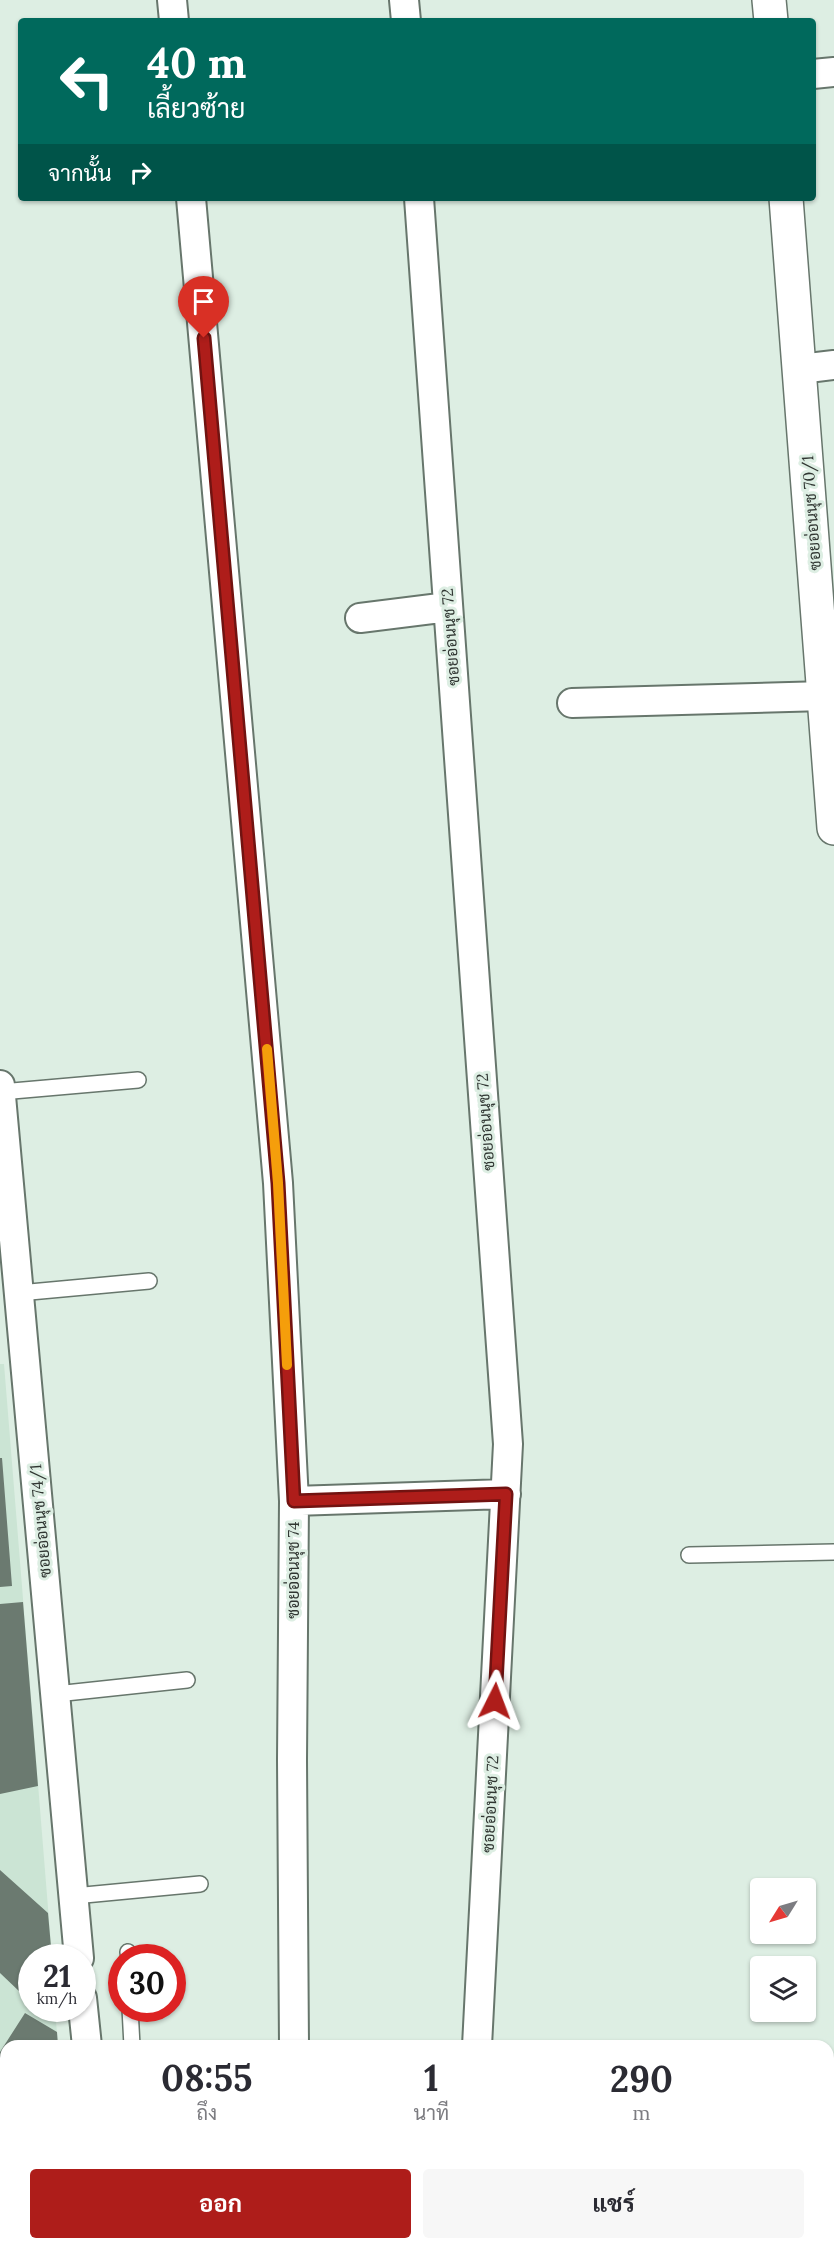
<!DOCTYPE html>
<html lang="th">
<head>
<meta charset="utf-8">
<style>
  :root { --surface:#fff; --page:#f7f7f7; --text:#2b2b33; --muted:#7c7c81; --accent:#ae1d1a }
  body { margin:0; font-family:Lora,Sarabun,serif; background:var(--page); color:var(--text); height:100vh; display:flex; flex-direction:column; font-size:22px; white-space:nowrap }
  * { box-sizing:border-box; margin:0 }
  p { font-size:20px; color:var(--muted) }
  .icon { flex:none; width:33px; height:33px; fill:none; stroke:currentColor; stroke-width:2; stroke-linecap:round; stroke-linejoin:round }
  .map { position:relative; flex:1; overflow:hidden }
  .panel { position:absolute; left:0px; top:2040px; width:834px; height:210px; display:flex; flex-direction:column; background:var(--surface); border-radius:18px 18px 0 0; box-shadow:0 2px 4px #0004 }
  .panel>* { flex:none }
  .guide { position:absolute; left:18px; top:18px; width:798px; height:183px; border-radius:6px; box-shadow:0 2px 4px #0004; background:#00695c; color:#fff; overflow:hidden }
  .needle { width:39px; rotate:233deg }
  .buttons { position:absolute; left:750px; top:1878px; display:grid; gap:12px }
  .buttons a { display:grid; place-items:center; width:66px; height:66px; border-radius:6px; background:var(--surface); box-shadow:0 2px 4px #0004; font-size:30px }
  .speed { position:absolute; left:18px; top:1944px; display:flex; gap:12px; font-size:30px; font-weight:700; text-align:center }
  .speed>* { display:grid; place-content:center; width:78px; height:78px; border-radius:50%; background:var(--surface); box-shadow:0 2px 4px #0004; line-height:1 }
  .speed small { font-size:15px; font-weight:400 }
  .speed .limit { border:9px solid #d22; background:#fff; color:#111 }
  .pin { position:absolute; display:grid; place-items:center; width:51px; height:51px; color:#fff; margin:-62px -26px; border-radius:50% 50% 50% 0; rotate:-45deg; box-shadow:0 0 6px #0007 }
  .pin .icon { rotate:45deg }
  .me { position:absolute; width:66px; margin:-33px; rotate:3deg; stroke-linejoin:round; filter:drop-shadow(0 0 4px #0008) }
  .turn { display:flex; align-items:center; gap:21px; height:126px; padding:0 30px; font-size:27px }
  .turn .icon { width:78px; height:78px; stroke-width:2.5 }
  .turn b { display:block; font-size:42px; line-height:51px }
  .then { display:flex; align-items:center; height:57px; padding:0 30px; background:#0003; gap:12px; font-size:22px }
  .eta { display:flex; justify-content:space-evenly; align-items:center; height:102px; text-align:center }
  .eta b { font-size:36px; font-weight:700; line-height:42px }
  .primary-button { display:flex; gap:12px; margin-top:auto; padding:12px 30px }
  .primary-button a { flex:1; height:69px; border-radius:6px; background:var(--accent); color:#fff; font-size:24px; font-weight:700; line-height:69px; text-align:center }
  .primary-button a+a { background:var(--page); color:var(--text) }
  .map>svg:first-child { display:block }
  .built { fill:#cbe4d4 }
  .building { fill:#6b7a70 }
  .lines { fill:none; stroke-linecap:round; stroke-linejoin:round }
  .service-casing { stroke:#67766c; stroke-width:18 }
  .minor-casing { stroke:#67766c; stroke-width:32 }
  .tertiary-casing { stroke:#67766c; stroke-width:36 }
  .primary-casing { stroke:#67766c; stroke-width:36 }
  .service { stroke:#fff; stroke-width:15 }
  .minor { stroke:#fff; stroke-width:28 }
  .tertiary { stroke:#fff; stroke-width:33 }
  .primary { stroke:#fff; stroke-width:33 }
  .route-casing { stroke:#711311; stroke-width:15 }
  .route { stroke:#ae1d1a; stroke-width:10 }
  .slow { stroke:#f59e0b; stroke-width:10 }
  .labels { text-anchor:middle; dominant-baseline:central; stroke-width:6; stroke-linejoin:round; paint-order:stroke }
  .street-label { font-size:16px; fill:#303632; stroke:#ddeee3 }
</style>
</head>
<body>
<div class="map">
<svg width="834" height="2250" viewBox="0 0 834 2250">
  <rect width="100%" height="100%" fill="#ddeee3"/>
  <path class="built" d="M0,1364H4L52,1957L32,1958V2008L55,2009L58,2046H6V2111L0,2106Z"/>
  <path class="building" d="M0,1458H2L12,1586L0,1587Z
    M23,1602L38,1786L0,1794V1604Z
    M0,1870L48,1913L52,1958H32V1983L21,1993L0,1973Z
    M25,2013L57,2032L58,2046H6V2081L0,2075V2052Z
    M364,2244H446V2250H363Z"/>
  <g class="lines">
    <g class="service-casing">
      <path id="service" d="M1,1092L138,1080
        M19,1293L149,1281
        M689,1555L834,1552
        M56,1694L187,1680
        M74,1896L200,1884
        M128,1952L129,1958
        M130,2008L132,2046"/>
    </g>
    <g class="minor-casing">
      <path id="minor" d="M172,0L174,21
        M404,0L406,21
        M813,74L834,72
        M191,198L278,1183L294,1501L292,1760L294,2046
        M419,198L508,1444L477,2046
        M800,369L834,365
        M360,618L448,607
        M572,703L825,696
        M0,1085L79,1958
        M294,1501L506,1494
        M82,1998L87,2046
        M296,2244V2250
        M462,2250V2244"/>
    </g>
    <g class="tertiary-casing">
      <path id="tertiary" d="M769,0L771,21
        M786,198L834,828
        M834,2250V2244"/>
    </g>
    <g class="primary-casing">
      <path id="primary" d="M0,2162L6,2167
        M87,2244L94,2250"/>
    </g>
    <use href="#service" class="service"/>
    <use href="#minor" class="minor"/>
    <use href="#tertiary" class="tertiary"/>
    <use href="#primary" class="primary"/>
  </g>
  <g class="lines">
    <g class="route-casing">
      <path id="route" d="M204,338L278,1183L294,1501L506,1494L495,1701"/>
    </g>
    <use href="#route" class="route"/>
    <path class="slow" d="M267,1049L278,1183L287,1365"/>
  </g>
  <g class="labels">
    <g class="street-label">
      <text transform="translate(811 513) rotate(-94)">ซอยอ่อนนุช 70/1</text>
      <text transform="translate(450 637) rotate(-94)">ซอยอ่อนนุช 72</text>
      <text transform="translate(485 1122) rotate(-94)">ซอยอ่อนนุช 72</text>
      <text transform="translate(40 1521) rotate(-95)">ซอยอ่อนนุช 74/1</text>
      <text transform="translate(293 1570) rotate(-90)">ซอยอ่อนนุช 74</text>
      <text transform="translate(490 1804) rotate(-87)">ซอยอ่อนนุช 72</text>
    </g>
  </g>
</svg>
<div class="buttons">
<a><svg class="needle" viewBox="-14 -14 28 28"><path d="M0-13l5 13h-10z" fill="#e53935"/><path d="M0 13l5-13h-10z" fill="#7c7c81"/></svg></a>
<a><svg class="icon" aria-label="layers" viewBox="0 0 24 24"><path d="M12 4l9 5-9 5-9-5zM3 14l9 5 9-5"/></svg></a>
</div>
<div class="speed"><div>21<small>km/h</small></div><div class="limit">30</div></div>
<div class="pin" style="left:204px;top:338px;background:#d93025"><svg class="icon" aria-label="arrive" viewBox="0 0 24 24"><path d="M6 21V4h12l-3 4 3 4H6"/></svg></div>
<svg class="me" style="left:495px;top:1701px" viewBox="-20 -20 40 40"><path d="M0-17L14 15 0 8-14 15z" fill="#ae1d1a" stroke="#fff" stroke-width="4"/></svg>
<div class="guide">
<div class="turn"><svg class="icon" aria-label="left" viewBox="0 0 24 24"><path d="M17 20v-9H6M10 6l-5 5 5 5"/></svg><div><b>40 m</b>เลี้ยวซ้าย</div></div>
<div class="then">จากนั้น<svg class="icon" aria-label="right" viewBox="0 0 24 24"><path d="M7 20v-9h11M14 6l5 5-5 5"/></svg></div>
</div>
<section class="panel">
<div class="eta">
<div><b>08:55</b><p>ถึง</p></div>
<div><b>1</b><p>นาที</p></div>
<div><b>290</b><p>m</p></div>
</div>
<div class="primary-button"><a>ออก</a><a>แชร์</a></div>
</section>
</div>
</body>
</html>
